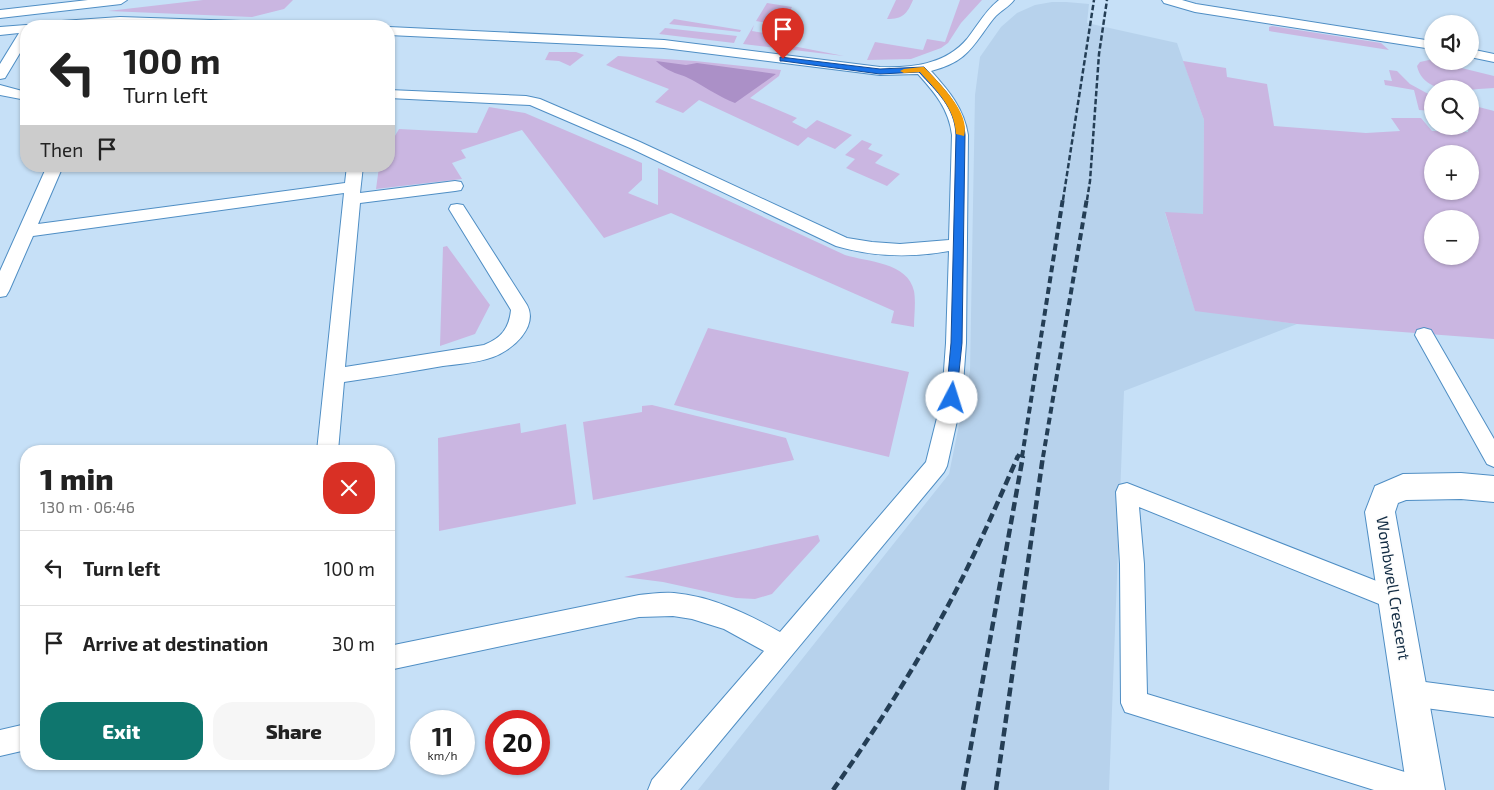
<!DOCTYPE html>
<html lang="en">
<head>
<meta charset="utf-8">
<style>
  :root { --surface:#fff; --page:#f6f6f6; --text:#222; --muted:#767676; --line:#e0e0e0; --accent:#0f766e }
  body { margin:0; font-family:"Exo 2",sans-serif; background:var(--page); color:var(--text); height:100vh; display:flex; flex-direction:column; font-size:19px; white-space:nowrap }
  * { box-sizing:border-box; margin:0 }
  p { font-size:16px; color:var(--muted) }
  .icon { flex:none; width:28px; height:28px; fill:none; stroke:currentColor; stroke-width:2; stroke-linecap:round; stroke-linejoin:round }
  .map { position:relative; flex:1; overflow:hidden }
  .side { position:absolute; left:20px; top:445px; width:375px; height:325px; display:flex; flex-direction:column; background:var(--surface); border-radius:20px; box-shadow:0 1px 4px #0004 }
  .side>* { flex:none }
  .top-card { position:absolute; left:20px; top:20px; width:375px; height:152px; border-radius:20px; box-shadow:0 1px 4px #0004; background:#fff; color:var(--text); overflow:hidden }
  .controls { position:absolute; left:1424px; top:15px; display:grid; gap:10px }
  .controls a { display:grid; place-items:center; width:55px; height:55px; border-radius:50%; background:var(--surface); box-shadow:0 1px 4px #0004; font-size:25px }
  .speed { position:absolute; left:410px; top:710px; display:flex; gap:10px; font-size:25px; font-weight:700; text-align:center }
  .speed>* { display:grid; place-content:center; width:65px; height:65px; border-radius:50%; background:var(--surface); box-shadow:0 1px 4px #0004; line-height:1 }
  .speed small { font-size:12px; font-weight:400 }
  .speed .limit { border:8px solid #d22; background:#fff; color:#111 }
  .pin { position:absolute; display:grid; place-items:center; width:42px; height:42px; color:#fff; margin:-51px -21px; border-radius:50% 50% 50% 0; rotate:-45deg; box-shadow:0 0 5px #0007 }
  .pin .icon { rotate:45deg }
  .me { position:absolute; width:55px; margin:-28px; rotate:5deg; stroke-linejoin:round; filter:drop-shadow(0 0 4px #0008) }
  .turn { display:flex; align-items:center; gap:18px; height:105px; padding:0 20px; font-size:22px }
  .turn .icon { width:65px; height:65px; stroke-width:2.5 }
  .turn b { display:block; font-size:35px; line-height:42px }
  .then { display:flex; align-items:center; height:48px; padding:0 20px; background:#0003; gap:10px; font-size:19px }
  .round { display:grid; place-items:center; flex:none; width:52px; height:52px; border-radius:20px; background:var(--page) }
  .summary { display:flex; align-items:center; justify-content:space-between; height:85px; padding:0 20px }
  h1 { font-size:30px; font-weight:800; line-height:38px }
  .action { display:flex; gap:10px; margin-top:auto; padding:10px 20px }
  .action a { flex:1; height:58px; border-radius:20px; background:var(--accent); color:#fff; font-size:20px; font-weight:800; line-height:58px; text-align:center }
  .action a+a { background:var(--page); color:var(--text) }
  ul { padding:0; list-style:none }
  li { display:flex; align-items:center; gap:15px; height:75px; padding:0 20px; border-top:1px solid var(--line) }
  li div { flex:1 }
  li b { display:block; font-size:19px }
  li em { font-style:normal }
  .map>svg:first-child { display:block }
  .built { fill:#b7d2ec }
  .green { fill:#cab6e1; fill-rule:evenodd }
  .forest { fill:#ab90c7 }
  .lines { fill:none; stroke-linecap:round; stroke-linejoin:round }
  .service-casing { stroke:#4f8ec4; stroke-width:2 }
  .minor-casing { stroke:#4f8ec4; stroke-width:2 }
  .service { fill:#fff; fill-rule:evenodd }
  .minor { fill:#fff; fill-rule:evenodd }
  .rail-far2 { stroke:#243e55; stroke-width:2.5; stroke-dasharray:5.5 2.5; stroke-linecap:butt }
  .rail-far1 { stroke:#243e55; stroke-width:4; stroke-dasharray:7 4; stroke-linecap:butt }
  .rail { stroke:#243e55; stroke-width:4.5; stroke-dasharray:9 4.5; stroke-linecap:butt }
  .route { fill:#1a73e8; stroke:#114b97 }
  .slow { fill:#f59e0b }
  .labels { text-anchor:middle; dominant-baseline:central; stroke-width:4; stroke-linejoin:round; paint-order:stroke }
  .street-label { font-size:16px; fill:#112b42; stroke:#fdfdfd }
</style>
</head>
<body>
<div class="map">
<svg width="1494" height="790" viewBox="0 0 1494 790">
  <rect width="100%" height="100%" fill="#c6e0f7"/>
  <path class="built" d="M1052,2H1066L1089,4L1087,23L1177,43L1204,120L1203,214L1165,213L1195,310L1297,324L1124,391L1109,790H698L949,474L970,371L975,95L980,57L1001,27L1017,13L1035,5Z"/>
  <path class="green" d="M203,0H293L284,9L252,17L108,11Z
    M896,0H913C907,14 903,19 887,19Z
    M960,0H982L961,23L948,43L941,48L911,59L867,60L875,42L923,50L927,39L945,42Z
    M767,3L792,7L781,26L756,21Z
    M674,19L741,30L740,32L669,24Z
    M754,25L752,31L776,35L772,42L844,56L743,44Z
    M1272,26L1381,43L1389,50L1269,31V27Z
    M665,28L737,36L734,43L659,34Z
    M549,52H576L584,55L570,66L559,61L545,60Z
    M618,56L695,61L781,70L779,76L750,98L797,118L792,122L806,129L817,120L852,135L835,149L808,137L798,146L699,100L683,113L655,102L669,89L606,65Z
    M1429,60L1494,76V88C1470,89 1424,98 1417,66L1420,62Z
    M1183,61L1226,68L1227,77L1267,84L1274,126L1366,133L1400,131L1391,118H1421L1432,131L1468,132L1471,105L1494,111V339L1297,324L1195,311L1165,212L1203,214L1204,120ZM1432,154H1470V191H1432ZM1432,219H1470V256H1432Z
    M1389,70L1397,71L1410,84L1432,96V111L1419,110L1414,90L1385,85L1384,80L1392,81Z
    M489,107L525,113L642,163V180L628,193L658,205V168L845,255C867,262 908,262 914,291C916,302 914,316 914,327L891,323L894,311L671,213L604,238L522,130L461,150L466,158L452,163L462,179L376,189L379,167L389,166V146L399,129L477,133Z
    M862,140L872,144L868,149L883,155L875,163L900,174L887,186L846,168L855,159L845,155Z
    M447,246L490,305L475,334L440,346L443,247Z
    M708,328L909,372L889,457L674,405Z
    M652,405L786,438L794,460L593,500L583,422L642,412V406Z
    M520,423L521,433L566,424L576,504L439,531L438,438Z
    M818,535L820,541L772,594L755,599L736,598L663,582L624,577Z"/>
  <path class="forest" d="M656,61L686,65L697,63L776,74L735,103C720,97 708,89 694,81C679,72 671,75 656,61Z"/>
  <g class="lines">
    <g class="service-casing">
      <path id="service" d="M88,0H127L121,4L0,18V10Z
        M999,0H1014C1009,7 1000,11 994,18C972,46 969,61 931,71C948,90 964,108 968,135L966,343L962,398L947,466L944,472L680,790H648L652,780L764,651L724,629L692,619L673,616L639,617L389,670V646L639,595C651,594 662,592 674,593C711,596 748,614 780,632L926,462L942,398L946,343L949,251C910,258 874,257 836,246L630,148L530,105L389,98V90L526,96L540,99L640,142L847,238L872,242L900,244L949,240L952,135C949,109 935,93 918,74L880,75L664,48L389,35V27L664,40L880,67C911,68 945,65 967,39C978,25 985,11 999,0Z
        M1162,0H1182L1196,4L1432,41V49L1195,12L1164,3Z
        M120,17L269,22L276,26H40L47,22Z
        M26,25L31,26H26V43L5,78L0,79V64L19,33L0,35V27Z
        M1470,49L1494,54V62L1470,57Z
        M0,85L26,92V100L0,95Z
        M47,166H63L38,224L345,183L347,166H363L360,193L455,181L461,182L463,186L461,190L455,191L360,203L345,367L484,345C501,338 509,329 511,310L449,209L451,205L457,204L463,205L527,305C539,327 511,351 493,357C477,363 459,364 443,366C410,372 377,377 344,382L338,451H317L344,193L33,236L9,291L6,296L0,297V271Z
        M1424,328L1431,330L1494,439V467L1487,464L1415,335L1417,330Z
        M1127,483L1402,591L1406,599L1402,607L1394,610L1139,507L1144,564L1147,694L1418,776L1428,780L1432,790H1374L1125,712L1121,703L1120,564L1116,492L1119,485Z
        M1410,680L1494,691V717L1410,706L1401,702L1397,693L1401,684Z
        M26,724V750L0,756V730Z"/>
    </g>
    <g class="minor-casing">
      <path id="minor" d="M1461,473L1494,476V502L1461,499L1406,500L1398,503L1395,512L1445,790H1407L1365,512L1375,486L1403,474Z"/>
    </g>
    <use href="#service" class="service"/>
    <use href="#minor" class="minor"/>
    <path class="rail-far2" d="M1063,200L1094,0
      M1087,200L1090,181L1099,54L1107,0"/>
    <path class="rail-far1" d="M1018,457L1019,454
      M1022,457L1063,198
      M1043,457L1087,198"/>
    <path class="rail" d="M833,790C876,729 916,666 951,600C976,553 997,504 1018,456
      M963,790L1023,456
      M996,790L1043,456"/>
  </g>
  <path class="route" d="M780,57L880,69L924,67C943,88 963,106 965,135L962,343L956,401L952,403L946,398L951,343L956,135C955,107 937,92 919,72L880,74L783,61H780Z"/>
  <path class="slow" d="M922,67H924C939,83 971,113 964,136L956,134C955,108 937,91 920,72L904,73L900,71L904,69Z"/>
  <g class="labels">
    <g class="street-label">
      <text transform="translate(1394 588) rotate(81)">Wombwell Crescent</text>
    </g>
  </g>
</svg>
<div class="controls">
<a><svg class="icon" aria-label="sound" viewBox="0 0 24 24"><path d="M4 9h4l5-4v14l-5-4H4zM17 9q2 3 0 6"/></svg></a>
<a><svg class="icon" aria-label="search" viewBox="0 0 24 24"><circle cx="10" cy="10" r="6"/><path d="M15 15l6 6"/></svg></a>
<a>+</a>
<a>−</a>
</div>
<div class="speed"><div>11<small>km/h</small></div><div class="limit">20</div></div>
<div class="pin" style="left:783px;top:59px;background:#d93025"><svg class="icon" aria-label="arrive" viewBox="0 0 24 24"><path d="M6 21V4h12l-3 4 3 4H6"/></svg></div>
<svg class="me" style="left:952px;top:398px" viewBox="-20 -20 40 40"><circle r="19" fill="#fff"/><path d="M0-13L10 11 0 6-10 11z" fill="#1a73e8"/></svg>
<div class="top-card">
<div class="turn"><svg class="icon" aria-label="left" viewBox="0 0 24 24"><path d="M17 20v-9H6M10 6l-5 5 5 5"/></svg><div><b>100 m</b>Turn left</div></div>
<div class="then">Then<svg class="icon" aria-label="arrive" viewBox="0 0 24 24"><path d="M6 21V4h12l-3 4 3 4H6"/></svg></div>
</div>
<section class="side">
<div class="summary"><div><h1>1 min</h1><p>130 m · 06:46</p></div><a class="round" style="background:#d93025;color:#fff"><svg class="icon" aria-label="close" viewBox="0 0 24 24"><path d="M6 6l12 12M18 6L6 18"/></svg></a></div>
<ul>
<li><svg class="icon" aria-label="left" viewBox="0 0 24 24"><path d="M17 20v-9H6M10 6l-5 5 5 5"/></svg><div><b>Turn left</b></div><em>100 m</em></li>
<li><svg class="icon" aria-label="arrive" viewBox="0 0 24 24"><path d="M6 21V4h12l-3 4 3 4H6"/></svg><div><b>Arrive at destination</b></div><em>30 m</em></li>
</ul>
<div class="action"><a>Exit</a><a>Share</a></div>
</section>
</div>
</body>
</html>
